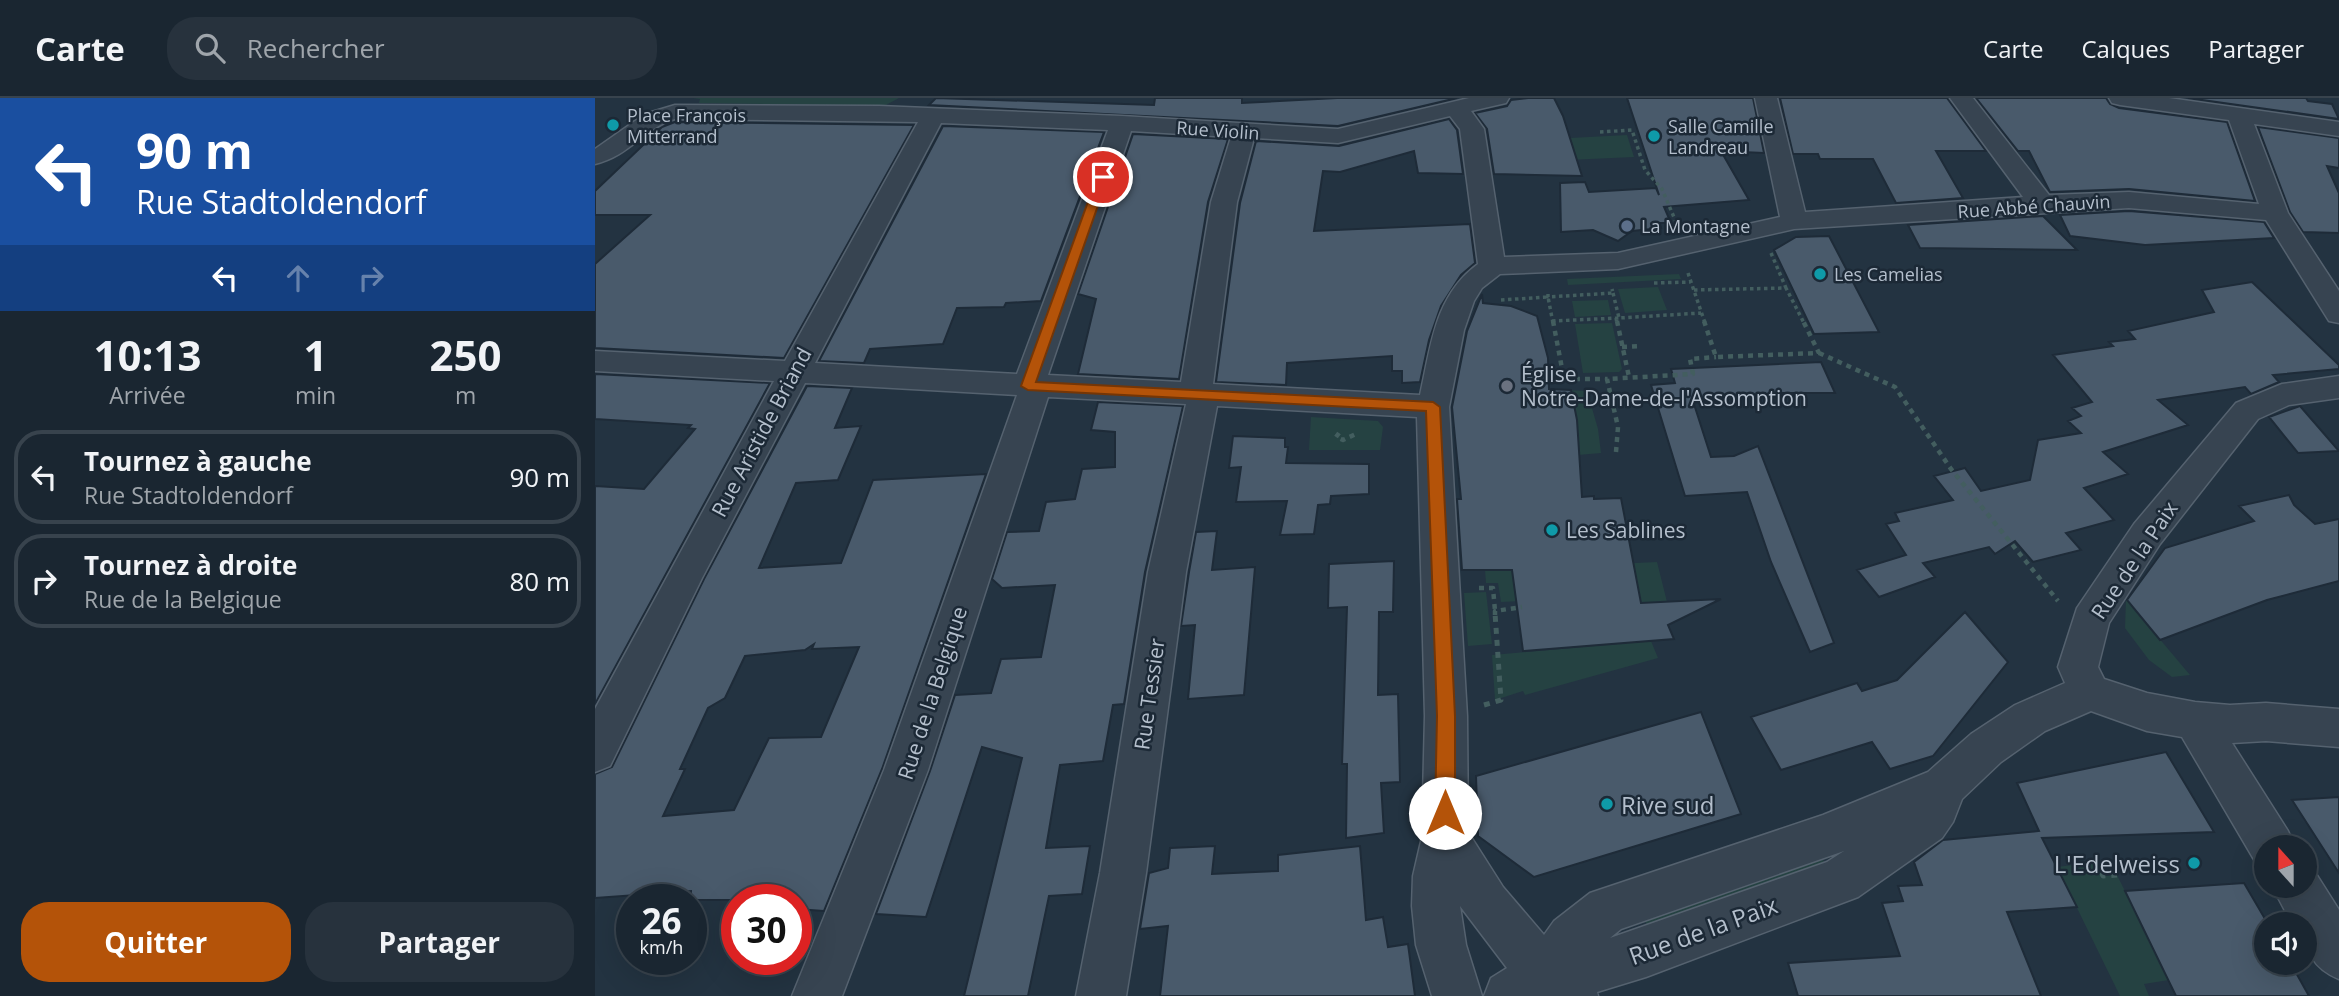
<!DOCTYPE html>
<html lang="fr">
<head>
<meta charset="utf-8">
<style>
  :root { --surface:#1a2631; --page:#27323d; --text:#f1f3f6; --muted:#9fa5ab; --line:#38434d; --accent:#b45309 }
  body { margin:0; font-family:"Open Sans",sans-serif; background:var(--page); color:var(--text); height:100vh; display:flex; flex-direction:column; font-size:26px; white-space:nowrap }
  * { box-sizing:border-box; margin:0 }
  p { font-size:23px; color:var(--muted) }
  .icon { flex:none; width:38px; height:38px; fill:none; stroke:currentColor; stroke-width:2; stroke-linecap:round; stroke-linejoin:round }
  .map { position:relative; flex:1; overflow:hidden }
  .sheet { display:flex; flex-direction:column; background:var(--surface); width:595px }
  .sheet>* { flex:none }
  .hud { background:#1a4fa0; color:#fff; overflow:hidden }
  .needle { width:46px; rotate:339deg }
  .buttons { position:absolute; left:1659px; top:737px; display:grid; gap:14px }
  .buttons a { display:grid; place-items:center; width:63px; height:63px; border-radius:50%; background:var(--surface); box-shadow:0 7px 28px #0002,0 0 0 2px var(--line); font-size:35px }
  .speed { position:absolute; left:21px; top:786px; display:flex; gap:14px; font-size:35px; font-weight:700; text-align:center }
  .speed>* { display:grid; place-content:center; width:91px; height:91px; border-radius:50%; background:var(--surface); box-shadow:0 7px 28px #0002,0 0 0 2px var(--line); line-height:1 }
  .speed small { font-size:18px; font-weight:400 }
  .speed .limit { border:10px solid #d22; background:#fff; color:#111 }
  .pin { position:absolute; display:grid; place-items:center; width:60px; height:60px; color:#fff; margin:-30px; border:4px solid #fff; border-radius:50%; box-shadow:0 2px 7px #0007 }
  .me { position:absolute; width:77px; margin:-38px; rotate:0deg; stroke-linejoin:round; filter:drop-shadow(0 0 5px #0008) }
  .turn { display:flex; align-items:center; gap:24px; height:147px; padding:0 21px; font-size:32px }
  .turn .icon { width:91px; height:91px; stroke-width:2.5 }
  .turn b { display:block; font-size:49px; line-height:60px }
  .lanes { display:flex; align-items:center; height:66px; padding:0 21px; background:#0003; justify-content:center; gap:35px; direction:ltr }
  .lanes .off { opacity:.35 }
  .eta { display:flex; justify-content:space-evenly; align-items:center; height:119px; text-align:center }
  .eta b { font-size:42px; font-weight:700; line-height:49px }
  .primary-button { display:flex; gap:14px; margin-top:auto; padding:14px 21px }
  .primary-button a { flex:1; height:80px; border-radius:28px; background:var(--accent); color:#fff; font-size:28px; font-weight:700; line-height:80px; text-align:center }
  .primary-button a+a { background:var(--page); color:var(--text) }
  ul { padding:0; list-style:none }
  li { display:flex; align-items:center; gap:21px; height:94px; margin:0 14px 10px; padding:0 7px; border:4px solid var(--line); border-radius:28px }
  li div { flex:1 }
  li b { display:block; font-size:26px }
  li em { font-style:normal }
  header { display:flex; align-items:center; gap:42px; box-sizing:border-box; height:98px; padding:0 35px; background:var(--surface); border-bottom:2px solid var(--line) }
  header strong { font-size:33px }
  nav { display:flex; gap:38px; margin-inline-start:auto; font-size:24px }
  .search { width:490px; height:63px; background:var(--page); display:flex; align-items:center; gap:18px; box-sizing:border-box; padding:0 24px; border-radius:28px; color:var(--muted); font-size:26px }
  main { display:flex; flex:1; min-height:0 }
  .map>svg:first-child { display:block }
  .green { fill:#254242 }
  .building { fill:#495a6b; stroke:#1e2b38; stroke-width:2; fill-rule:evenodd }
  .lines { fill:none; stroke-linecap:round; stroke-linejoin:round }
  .minor-casing { stroke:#55626f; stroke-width:3 }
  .path-far2 { stroke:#435e5f; stroke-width:3.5; stroke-dasharray:3.5 3.5; stroke-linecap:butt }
  .path-far1 { stroke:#435e5f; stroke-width:4.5; stroke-dasharray:5 5; stroke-linecap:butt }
  .path { stroke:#435e5f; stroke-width:5; stroke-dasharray:6 6; stroke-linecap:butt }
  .minor { fill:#374451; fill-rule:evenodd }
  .route { fill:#b45309; stroke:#753606; stroke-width:2 }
  .culture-dot { fill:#0f9aa8; stroke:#1c2936; stroke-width:2.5 }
  .service-dot { fill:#5c6f8a; stroke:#1c2936; stroke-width:2.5 }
  .worship-dot { fill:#6b7280; stroke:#1c2936; stroke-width:2.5 }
  .labels { text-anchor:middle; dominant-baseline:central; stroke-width:5; stroke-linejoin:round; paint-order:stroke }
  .far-poi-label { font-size:18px; fill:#b4bfcc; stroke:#1c2936; text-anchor:start }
  .far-street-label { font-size:18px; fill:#b4bfcc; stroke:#1c2936 }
  .poi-label { font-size:21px; fill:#b4bfcc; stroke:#1c2936; text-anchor:start }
  .street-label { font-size:21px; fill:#b4bfcc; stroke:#1c2936 }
  .near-poi-label { font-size:24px; fill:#b4bfcc; stroke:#1c2936; text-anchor:start }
  .near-street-label { font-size:24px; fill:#b4bfcc; stroke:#1c2936 }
</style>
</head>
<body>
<header>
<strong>Carte</strong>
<div class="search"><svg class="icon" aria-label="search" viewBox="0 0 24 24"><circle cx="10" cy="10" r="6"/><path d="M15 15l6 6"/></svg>Rechercher</div>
<nav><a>Carte</a><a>Calques</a><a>Partager</a></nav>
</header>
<main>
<section class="sheet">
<div class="hud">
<div class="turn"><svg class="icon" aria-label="left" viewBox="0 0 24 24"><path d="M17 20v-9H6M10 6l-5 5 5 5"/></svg><div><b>90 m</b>Rue Stadtoldendorf</div></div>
<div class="lanes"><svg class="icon" aria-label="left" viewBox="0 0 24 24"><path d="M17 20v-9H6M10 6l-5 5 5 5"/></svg><svg class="icon off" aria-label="ahead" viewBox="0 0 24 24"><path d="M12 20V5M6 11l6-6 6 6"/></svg><svg class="icon off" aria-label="right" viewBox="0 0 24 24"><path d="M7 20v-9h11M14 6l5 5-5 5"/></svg></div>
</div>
<div class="eta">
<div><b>10:13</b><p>Arrivée</p></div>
<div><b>1</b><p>min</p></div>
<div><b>250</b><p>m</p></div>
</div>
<ul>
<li><svg class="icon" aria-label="left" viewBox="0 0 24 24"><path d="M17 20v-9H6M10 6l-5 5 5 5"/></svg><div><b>Tournez à gauche</b><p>Rue Stadtoldendorf</p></div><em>90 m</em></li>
<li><svg class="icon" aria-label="right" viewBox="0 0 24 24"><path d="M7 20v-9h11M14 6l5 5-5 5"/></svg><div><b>Tournez à droite</b><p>Rue de la Belgique</p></div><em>80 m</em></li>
</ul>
<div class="primary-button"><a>Quitter</a><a>Partager</a></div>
</section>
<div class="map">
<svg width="1744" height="898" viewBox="0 0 1744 898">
  <rect width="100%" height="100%" fill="#233341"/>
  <path class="green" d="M98,0H304L289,8L104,5L105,1Z
    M1032,37L1039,59L973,62L971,51H979L975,40Z
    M1084,176L1086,181L973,187L972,181Z
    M1063,189L1072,212L1030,215L1023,191Z
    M1013,202L1016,217L980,219L977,203Z
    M1017,225L1027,271L1024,274L988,275L980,226Z
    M970,292L992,293L1003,331L1006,355L983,357L976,293Z
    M716,319L783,323L788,329L785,352H714Z
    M1062,464L1072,504L963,510L961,501L906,504L903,485H891L890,472Z
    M891,494L897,546L873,548L869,495Z
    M1531,501L1595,577L1577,579L1554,562L1530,530Z
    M1056,543L1063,560L930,597L928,593L900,602L897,557Z
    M1227,760L1232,769L1053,831L1049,820Z
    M1501,764L1508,778L1522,777L1574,882L1549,886L1554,898H1525L1462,769Z"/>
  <path class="building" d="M341,0L559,7L560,0H647V5L742,0H862L743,28L334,7Z
    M933,0H959L968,18L987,78L899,76L892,31L880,15L912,8L916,2Z
    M1032,0H1158L1169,55L1126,53L1154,102L1069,109L1076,125H1064L1066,130L1037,133L1023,143L998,132L966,134L965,85L990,84L994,94L1061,90L1064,97Z
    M1185,0H1352L1391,53H1341L1368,100L1301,105L1278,61H1225L1223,56H1198Z
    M1381,0H1511L1515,6L1524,10L1632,24L1660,103L1534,91L1455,94L1434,53H1423Z
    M1593,0H1711L1713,3L1737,6L1744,21Z
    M854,21L862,32L868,76L823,75L819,53L745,74L728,73L719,133L875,126L880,165L866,177L846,208L834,242L825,284L807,285V273H797V258L692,265L691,287L621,284L645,105L661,43L744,48Z
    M80,24L319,27L189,260L0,250V166L55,117H0V93L67,29Z
    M348,28L509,34L446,203L411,205L409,209L362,210L348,246L275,251L269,265L224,263Z
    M1663,29L1744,40V70L1732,68L1744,95V135L1708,134L1695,114Z
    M538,36L633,41L613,104L584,281L483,276L501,201L483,196Z
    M1534,113L1669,124L1679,140L1550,147L1475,138L1465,117Z
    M1448,118L1482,152L1325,150L1313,127Z
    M1234,138L1284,234L1219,236L1179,152L1201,139Z
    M1657,184L1744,267V271L1678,277L1684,284L1656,296L1650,289L1563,302L1593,327L1508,354L1533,376L1489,390L1519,422L1471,435L1486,452L1438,464L1420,443L1400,456L1394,449L1328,465L1340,479L1284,499L1262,472L1311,457L1291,426L1304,423L1300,415L1358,402L1339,378L1370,370L1386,393L1435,382L1443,342L1486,335L1473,323L1486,318L1477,310L1497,304L1458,257L1518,248L1514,244L1540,241L1533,233L1619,214L1607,192Z
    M887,196L888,205L916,208L942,218L953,260L954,291L976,292L982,322L987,399L999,398V401L1026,400L1046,505L1126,501L1073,527L1079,541L928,553L917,472H867L862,401H866L857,309L872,233Z
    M1226,264L1240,295H1176L1177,299L1098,303L1116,359L1139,358L1163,348L1239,545L1215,554L1176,464L1152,394L1090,398L1056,287L1080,285L1076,271Z
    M0,276L175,285L0,606V388L49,391L100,331L93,330L96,327L0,321Z
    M212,288L257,290L240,330L266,328L243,382L201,385L164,470L246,465L278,382L391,376L287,671L229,813L201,811V802H96V793L0,800V676L17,669L109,481ZM219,546L217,551L264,549L226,639L174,640L139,712L68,718L90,671H85L113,610L130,600L150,558L210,552Z
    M503,304L588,308L550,474L529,606L518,607L508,663L465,667L451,750L495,748L487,796L454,798L433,898H369L427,660L387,649L331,819L281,816L335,673L360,597L396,595L406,561L446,559L460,487L407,490L397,481L412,434L444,433L451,404L480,401L487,371L520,369V334L496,332Z
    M1705,308L1744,353L1703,355L1674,319Z
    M638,338L690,340V349H693L691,365L774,366V396L736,398L735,406L723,407L719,436L685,437L692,403L641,404L646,369L634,370Z
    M1694,397L1699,407L1720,426L1744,421V483L1672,502L1565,542L1532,502L1570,450L1659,423L1644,408Z
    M622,433L617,472L660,469L649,597L593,601L600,527L586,528L594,474L601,434Z
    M799,463L798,514H784L783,597L803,596L805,684L786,685L789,735L751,740L752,666H747L752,509L733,510L734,466Z
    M1370,514L1413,564L1338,658L1295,671L1277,644L1186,672L1156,619L1262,585L1267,593L1302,582Z
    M1106,614L1146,716L939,779L883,738L881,678Z
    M1571,654L1619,734L1447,740L1482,809L1412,814L1446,898H1203L1193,865L1305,858L1287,805L1308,803L1303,788L1327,787L1319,764L1348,742L1444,733L1422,685Z
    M1744,699V775L1697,702Z
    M620,748L617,776L683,773V757L765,748L771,822L788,819L793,849L813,846L820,898H565L573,828L545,831L554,775L573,770L575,750Z
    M1649,785L1673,826L1671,864H1695L1714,898H1581L1530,793Z"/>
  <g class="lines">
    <g class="minor-casing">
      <path id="minor" d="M874,0H914L911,5L876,13L889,31L909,159L1023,155L1185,119L1160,0H1182L1210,114L1428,99L1355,0H1378L1454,97L1534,94L1664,106L1634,22L1525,7L1517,5L1514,0H1574L1744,24V38L1659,26L1693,115L1744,193V225L1734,223L1671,122L1534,110L1199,131L1023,171L905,176L887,190L879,203L869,232L854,309L872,618L873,734L908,789L949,837L959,823L995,795L1228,717L1333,674L1376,636L1420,607L1470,585L1463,569L1482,510L1539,426L1641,305L1687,286L1744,278V300L1694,307L1663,321L1565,446L1514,525L1503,569L1509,581L1552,595L1600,604L1635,607L1671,605L1744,611V649L1671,643L1637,645L1693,733L1700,749H1671V769L1661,765L1587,639L1552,633L1496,613L1450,633L1406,664L1367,701L1358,724L1347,740L1263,799L1051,879L1002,894L1003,898H889L896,880L912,870L865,808L871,847L887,898H837L821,847L817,808L818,778L827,739L830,618L822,319L622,308L591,474L551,775L531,898H481L505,775L553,474L591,306L453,299L333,672L247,898H197L289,672L422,297L210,285L107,480L15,668L0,674V611L179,283L0,273V253L190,263L323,24L80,21C50,29 35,58 0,66V51L50,16L80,7L284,8L527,18L743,31ZM855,18L865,31L883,166C839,198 836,249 825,297L618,286L642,104L659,40L743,45ZM346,25L513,32L422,276L220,265ZM536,33L636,39L616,104L586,284L453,277ZM1249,753L1232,764L1015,840L1026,831Z
        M1710,768L1718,771L1744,812V881C1718,870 1710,854 1710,826H1697L1677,788H1710Z"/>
    </g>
    <path class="path-far2" d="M1005,34L1037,32L1050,72L1067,91L1081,124
      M1176,155L1191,190
      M1093,175L1110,225
      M1059,185L1096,184
      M1099,192L1191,190L1209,225
      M1018,195L1024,220L1106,215
      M953,196V199L1018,195L1017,191
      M906,202L953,199L958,225
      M1021,220L1022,225
      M957,223L1024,220"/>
    <path class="path-far1" d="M958,223L969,281H1012
      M1022,223L1034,279
      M1109,223L1121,259L1224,255L1208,223
      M1027,249L1045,248
      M1224,255L1300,289L1356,371L1463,503
      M744,335L741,339L748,342L763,335
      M1021,354L1023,329L1012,281L1098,276L1095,261L1121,259
      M884,490H898L900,513
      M900,517V513L927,509"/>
    <path class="path" d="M889,607L906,602L900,515
      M1501,764L1508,778L1522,777"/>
    <use href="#minor" class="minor"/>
  </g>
  <path class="route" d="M508,75L513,79L441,284L838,304L845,309L860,618V715L857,721L850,724L843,721L840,715L842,618L831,313L433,292L426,288L502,79Z"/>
  <g class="culture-dot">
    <circle cx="18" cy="27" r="7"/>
    <circle cx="1059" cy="38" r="7"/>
    <circle cx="1225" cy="176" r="7"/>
    <circle cx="957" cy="432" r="7"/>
    <circle cx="1012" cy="706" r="7"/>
    <circle cx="1599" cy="765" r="7"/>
  </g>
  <circle class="service-dot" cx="1032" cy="128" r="7"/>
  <circle class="worship-dot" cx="912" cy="288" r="7"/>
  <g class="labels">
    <g class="far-poi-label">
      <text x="32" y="17">Place François<tspan x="32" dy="21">Mitterrand</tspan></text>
      <text x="1073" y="28">Salle Camille<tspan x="1073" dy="21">Landreau</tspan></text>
      <text x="1046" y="128">La Montagne</text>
      <text x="1239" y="176">Les Camelias</text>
    </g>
    <g class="far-street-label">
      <text transform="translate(623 32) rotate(4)">Rue Violin</text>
      <text transform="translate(1439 108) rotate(-4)">Rue Abbé Chauvin</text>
    </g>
    <g class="poi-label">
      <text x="926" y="276">Église<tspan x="926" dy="24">Notre-Dame-de-l'Assomption</tspan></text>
      <text x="971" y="432">Les Sablines</text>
    </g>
    <g class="street-label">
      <text transform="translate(166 334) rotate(-62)">Rue Aristide Briand</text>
      <text transform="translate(1539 462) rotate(-56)">Rue de la Paix</text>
      <text transform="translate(337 595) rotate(-72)">Rue de la Belgique</text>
      <text transform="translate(554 596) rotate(-82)">Rue Tessier</text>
    </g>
    <g class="near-poi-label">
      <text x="1026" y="706">Rive sud</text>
      <text x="1585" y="765" text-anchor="end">L'Edelweiss</text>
    </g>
    <g class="near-street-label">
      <text transform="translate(1108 832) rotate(-20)">Rue de la Paix</text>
    </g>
  </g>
</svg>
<div class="buttons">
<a><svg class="needle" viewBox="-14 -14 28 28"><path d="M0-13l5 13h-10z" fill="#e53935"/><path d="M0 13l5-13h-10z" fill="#9fa5ab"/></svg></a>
<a><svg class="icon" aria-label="sound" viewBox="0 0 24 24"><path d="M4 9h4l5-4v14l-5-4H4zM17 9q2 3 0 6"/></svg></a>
</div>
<div class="speed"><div>26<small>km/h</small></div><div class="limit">30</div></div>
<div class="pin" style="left:508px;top:79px;background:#d93025"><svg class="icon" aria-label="arrive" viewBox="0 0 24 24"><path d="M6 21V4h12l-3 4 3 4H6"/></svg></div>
<svg class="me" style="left:850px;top:715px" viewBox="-20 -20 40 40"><circle r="19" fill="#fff"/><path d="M0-13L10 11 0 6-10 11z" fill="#b45309"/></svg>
</div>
</main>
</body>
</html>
